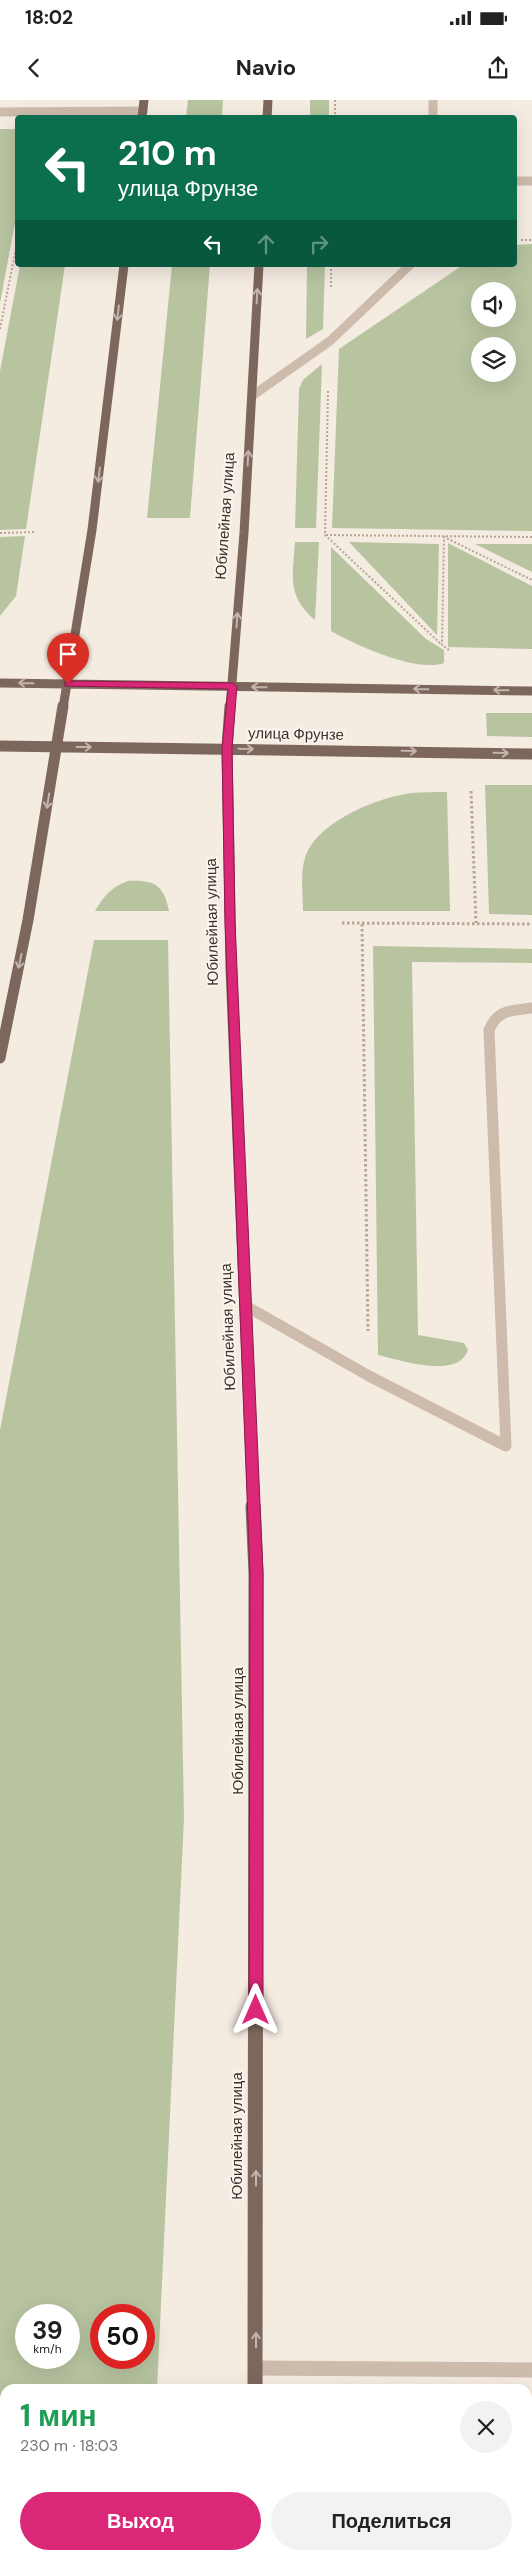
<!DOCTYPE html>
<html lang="ru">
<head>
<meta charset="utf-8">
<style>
  :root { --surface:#fff; --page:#f2f2f2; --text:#222; --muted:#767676; --accent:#db2777 }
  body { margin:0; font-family:"DM Sans",sans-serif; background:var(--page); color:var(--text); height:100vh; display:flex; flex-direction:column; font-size:19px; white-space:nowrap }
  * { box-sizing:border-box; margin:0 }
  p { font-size:16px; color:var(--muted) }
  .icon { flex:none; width:28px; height:28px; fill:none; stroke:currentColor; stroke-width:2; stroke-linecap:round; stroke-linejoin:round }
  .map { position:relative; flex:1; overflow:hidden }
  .details { position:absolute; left:0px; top:2284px; width:532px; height:176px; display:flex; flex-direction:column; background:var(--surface); border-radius:15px 15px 0 0; box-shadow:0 5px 20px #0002 }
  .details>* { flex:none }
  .top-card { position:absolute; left:15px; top:15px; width:502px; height:152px; border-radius:5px; box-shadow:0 5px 20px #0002; background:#0b6e4f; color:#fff; overflow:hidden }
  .controls { position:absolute; left:471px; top:182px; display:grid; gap:10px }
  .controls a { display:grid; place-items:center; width:45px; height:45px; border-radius:50%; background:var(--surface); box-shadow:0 5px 20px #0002; font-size:25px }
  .speed { position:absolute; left:15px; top:2204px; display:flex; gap:10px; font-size:25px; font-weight:700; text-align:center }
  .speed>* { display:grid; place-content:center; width:65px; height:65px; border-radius:50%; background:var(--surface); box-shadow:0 5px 20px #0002; line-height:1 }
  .speed small { font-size:12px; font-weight:400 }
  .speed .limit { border:8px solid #d22; background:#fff; color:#111 }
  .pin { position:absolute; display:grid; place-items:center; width:42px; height:42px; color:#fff; margin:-51px -21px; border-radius:50% 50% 50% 0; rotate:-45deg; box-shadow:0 0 5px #0007 }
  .pin .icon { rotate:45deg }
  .me { position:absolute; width:55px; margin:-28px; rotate:0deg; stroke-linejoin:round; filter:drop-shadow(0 0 4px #0008) }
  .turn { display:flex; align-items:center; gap:18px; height:105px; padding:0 20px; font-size:22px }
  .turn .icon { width:65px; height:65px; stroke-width:2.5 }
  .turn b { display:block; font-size:35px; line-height:42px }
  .lanes { display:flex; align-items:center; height:48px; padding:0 20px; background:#0003; justify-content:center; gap:25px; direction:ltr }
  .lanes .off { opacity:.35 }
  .round { display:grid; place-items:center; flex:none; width:52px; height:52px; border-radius:26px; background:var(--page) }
  .head { display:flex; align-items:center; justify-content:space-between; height:85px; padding:0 20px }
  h1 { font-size:30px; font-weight:700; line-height:38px; color:#1e9e55 }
  .button { display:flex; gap:10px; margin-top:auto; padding:10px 20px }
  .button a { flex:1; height:58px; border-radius:30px; background:var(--accent); color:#fff; font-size:20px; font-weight:700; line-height:58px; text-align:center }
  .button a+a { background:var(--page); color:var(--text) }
  .status { display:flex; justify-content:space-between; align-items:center; height:35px; padding:0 25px; background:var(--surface); direction:ltr }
  .status svg { height:14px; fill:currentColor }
  header { display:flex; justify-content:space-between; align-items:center; height:65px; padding:0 20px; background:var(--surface); font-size:22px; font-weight:700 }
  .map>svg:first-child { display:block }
  .green { fill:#b8c4a0; fill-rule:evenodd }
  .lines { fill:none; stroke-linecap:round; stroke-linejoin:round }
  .path-far1 { stroke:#b9a596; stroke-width:2; stroke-dasharray:2 2; stroke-linecap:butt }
  .path { stroke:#b9a596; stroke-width:3; stroke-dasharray:2.5 2.5; stroke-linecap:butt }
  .minor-far2 { stroke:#cdbbac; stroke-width:9 }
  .minor-far1 { stroke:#cdbbac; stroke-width:11 }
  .minor { stroke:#cdbbac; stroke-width:15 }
  .major-far2 { stroke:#7d675c; stroke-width:9 }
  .major-far1 { stroke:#7d675c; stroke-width:11 }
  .major { stroke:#7d675c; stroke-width:15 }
  .oneway { stroke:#c2b5ac }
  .route { fill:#db2777; stroke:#8e194d }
  .labels { text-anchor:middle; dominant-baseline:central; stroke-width:4; stroke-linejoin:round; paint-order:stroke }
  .street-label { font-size:15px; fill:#3b302b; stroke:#fbf5ee }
</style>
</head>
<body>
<div class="status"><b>18:02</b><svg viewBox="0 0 49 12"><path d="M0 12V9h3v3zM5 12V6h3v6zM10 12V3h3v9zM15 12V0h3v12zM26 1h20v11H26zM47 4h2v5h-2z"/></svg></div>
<header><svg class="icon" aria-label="back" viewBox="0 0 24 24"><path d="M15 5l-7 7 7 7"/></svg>Navio<svg class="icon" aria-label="share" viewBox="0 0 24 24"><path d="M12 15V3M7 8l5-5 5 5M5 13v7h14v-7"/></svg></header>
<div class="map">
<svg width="532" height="2459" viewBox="0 0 532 2459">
  <rect width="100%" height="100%" fill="#f4ebe1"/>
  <path class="green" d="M188,0H223L222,17H186Z
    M310,0H329V17H310Z
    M0,29H18L17,112L0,203Z
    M532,144V431L332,428L339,249L463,165H515V145ZM480,191H508V219H480ZM480,246H508V274H480Z
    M20,165H65L26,429L0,430V271Z
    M172,165H210L190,418H147Z
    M307,165H325L323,229L306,239Z
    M322,264L316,428H295L299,289L303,280Z
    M25,436L16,496L0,516V437Z
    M295,442H319L315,520C286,496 293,475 295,442Z
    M349,442L439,444L437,535Z
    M448,443L532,486V549L448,547Z
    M475,444H532V472Z
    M331,447L426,539L444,550V563C417,573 355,545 331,531Z
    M486,613H532V637L487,636Z
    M485,685H532V815L489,814Z
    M447,692L450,811H303C303,795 300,773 305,758C316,722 378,697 412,693C424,692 436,692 447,692Z
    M128,781C153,780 164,784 169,811H95C104,796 111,787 128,781Z
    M94,840H168L184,1718L157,2289H5V2455H149V2459H0V1330ZM26,2215H69V2258H26ZM101,2215H144V2258H101Z
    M373,846L532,849V863L412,862L418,1235L464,1243L468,1250C458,1280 401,1260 378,1255Z"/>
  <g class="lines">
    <path class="path-far1" d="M335,0V18
      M521,140H532
      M331,165V187
      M0,229L18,138
      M328,291L325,435L442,545
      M0,433L36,432
      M326,435L532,437
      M449,550L442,545L444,437L532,480"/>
    <path class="path" d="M471,691L476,823
      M342,823L532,824
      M362,824L368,1231"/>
    <path class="minor-far2" d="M433,0V18
      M0,12L143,11
      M515,81H532
      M252,296L330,241L410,165"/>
    <path class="minor-far1" d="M246,1206L369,1276L506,1346L489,930C498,909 511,911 532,908"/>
    <path class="minor" d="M256,2268L532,2270"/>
    <path class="major-far2" d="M142,18L144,0
      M267,18L268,0
      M0,583L532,591
      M63,608L92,430L124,165
      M230,608L244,433L259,165"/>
    <path class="major-far1" d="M230,606L227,648L231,868L253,1407
      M0,646L532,654
      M0,958L28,820L63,606"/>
    <path class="major" d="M253,1406L256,1473L255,2289
      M250,2455V2459"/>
  </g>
  <defs><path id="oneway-shaft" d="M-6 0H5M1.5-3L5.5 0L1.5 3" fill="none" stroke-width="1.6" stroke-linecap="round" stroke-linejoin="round" transform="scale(1.25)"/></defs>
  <g class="oneway">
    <use href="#oneway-shaft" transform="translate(257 196) rotate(-87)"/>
    <use href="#oneway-shaft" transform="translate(118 213) rotate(97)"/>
    <use href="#oneway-shaft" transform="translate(248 358) rotate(-87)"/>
    <use href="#oneway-shaft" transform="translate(99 375) rotate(97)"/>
    <use href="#oneway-shaft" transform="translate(237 520) rotate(-86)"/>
    <use href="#oneway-shaft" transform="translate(26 583) rotate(-179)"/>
    <use href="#oneway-shaft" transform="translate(259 587) rotate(-179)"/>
    <use href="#oneway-shaft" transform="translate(421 589) rotate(-179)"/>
    <use href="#oneway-shaft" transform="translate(501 590) rotate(-179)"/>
    <use href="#oneway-shaft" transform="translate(84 647)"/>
    <use href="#oneway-shaft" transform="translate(246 649) rotate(1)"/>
    <use href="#oneway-shaft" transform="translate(409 651) rotate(1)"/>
    <use href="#oneway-shaft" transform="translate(501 653) rotate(1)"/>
    <use href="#oneway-shaft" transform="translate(48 701) rotate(99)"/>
    <use href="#oneway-shaft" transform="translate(20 861) rotate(102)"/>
    <use href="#oneway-shaft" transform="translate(256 2078) rotate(-90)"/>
    <use href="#oneway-shaft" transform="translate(256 2240) rotate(-90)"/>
  </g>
  <path class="route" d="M68,581L233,583L237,586L232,648L235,822L263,1473V1910L261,1915H251L249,1910L250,1473L225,822L222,648L228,589L65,586V582Z"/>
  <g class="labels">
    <g class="street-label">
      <text transform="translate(225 416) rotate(-86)">Юбилейная улица</text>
      <text transform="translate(296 634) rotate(1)">улица Фрунзе</text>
      <text transform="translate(212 822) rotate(-91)">Юбилейная улица</text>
      <text transform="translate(228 1227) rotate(-92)">Юбилейная улица</text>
      <text transform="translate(238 1631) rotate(-90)">Юбилейная улица</text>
      <text transform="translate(237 2036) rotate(-90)">Юбилейная улица</text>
    </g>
  </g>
</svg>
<div class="controls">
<a><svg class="icon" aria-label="sound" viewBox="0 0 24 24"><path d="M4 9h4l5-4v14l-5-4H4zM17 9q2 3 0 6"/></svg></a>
<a><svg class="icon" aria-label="layers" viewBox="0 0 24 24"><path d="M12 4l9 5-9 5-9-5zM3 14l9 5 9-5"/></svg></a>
</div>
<div class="speed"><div>39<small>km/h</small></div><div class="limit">50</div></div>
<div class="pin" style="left:68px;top:584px;background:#d93025"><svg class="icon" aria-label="arrive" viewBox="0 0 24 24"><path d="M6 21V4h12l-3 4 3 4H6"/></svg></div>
<svg class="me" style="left:256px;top:1910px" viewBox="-20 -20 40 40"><path d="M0-17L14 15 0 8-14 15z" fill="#db2777" stroke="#fff" stroke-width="4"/></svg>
<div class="top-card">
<div class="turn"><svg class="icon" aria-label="left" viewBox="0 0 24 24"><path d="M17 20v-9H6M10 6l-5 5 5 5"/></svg><div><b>210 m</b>улица Фрунзе</div></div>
<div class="lanes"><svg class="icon" aria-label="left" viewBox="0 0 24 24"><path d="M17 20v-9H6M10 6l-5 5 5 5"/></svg><svg class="icon off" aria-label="ahead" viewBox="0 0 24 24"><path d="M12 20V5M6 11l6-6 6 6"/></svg><svg class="icon off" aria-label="right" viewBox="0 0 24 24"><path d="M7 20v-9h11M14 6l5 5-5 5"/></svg></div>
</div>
<section class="details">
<div class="head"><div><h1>1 мин</h1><p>230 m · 18:03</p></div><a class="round"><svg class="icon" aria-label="close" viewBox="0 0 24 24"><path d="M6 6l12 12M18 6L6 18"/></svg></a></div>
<div class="button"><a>Выход</a><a>Поделиться</a></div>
</section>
</div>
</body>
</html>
